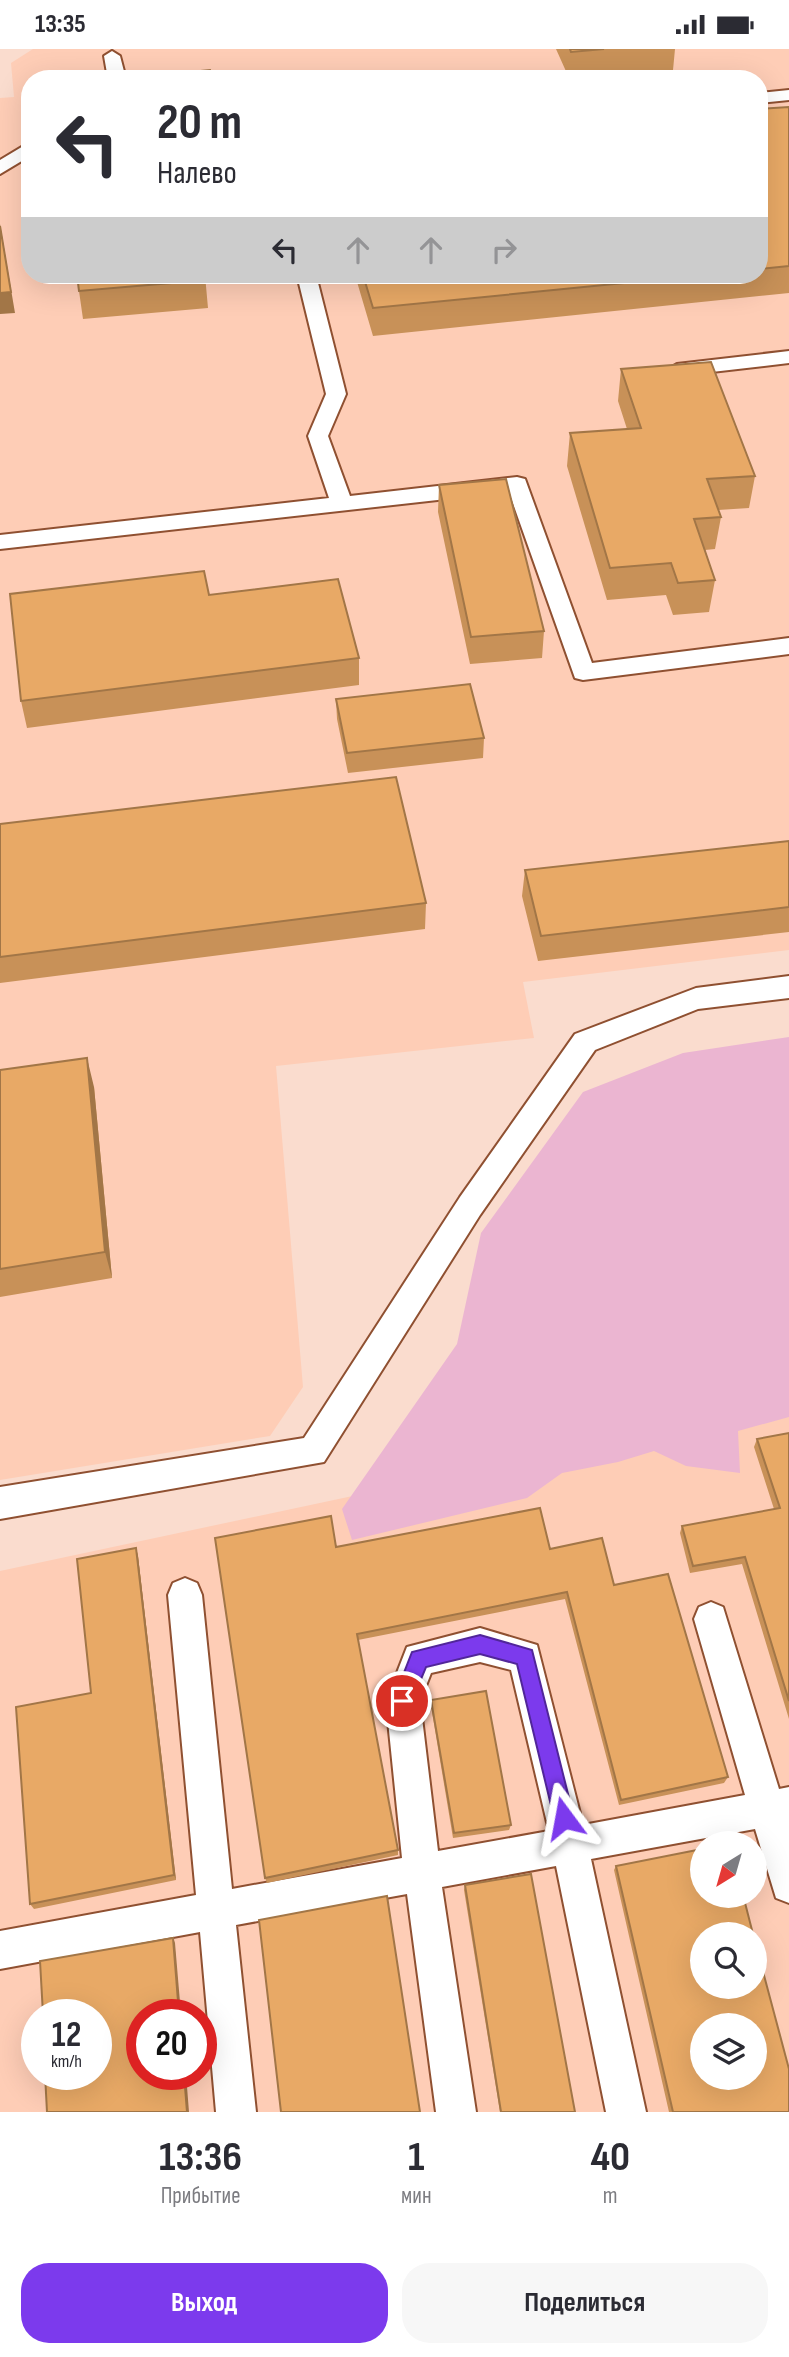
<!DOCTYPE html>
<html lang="ru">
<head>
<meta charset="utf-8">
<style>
  :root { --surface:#fff; --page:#f7f7f7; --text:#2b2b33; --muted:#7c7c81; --accent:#7c3aed }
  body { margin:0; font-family:"Sofia Sans Condensed",sans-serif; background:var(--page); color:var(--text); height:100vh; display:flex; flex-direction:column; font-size:26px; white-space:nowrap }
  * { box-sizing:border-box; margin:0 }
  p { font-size:23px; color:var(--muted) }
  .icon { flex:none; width:38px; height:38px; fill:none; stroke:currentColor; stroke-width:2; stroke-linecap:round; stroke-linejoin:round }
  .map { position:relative; height:2063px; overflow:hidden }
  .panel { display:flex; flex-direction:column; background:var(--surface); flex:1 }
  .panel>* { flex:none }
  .guide { position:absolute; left:21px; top:21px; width:747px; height:214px; border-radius:28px; box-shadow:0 7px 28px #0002; background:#fff; color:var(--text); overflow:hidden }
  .needle { width:46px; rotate:217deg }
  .fabs { position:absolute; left:690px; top:1782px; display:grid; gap:14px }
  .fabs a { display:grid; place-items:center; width:77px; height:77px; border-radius:50%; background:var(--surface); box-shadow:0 7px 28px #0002; font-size:35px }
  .speed { position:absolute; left:21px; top:1950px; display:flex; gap:14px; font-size:35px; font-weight:700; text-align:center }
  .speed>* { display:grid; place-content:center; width:91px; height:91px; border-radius:50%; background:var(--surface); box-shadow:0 7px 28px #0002; line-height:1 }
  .speed small { font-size:18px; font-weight:400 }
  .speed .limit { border:10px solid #d22; background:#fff; color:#111 }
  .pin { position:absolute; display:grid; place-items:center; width:60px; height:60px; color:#fff; margin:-30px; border:4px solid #fff; border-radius:50%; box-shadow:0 2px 7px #0007 }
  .me { position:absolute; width:77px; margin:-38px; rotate:347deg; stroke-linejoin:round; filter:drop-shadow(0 0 5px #0008) }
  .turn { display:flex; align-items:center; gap:24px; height:147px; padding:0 21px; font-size:32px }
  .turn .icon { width:91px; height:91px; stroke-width:2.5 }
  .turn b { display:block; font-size:49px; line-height:60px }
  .lanes { display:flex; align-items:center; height:66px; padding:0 21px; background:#0003; justify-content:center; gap:35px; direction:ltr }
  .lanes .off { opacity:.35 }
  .eta { display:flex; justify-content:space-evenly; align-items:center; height:119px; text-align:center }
  .eta b { font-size:42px; font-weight:700; line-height:49px }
  .button { display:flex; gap:14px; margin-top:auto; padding:14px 21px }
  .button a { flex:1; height:80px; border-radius:28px; background:var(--accent); color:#fff; font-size:28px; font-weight:700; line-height:80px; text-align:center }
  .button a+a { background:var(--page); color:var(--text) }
  .status { display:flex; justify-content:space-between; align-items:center; height:49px; padding:0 35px; background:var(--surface); direction:ltr }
  .status svg { height:19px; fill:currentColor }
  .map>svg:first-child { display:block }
  .built { fill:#fecdb6; fill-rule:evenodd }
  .green { fill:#ebb5d1 }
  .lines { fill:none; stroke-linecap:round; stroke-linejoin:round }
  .service-casing { stroke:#8f5031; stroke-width:4 }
  .service { fill:#fff; fill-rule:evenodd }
  .wall { fill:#c89158 }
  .shaded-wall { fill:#a27647 }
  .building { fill:#e8a966; stroke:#a27647; stroke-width:2; fill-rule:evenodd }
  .route { fill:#7c3aed; stroke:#51269a; stroke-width:2 }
</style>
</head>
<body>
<div class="status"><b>13:35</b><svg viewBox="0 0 49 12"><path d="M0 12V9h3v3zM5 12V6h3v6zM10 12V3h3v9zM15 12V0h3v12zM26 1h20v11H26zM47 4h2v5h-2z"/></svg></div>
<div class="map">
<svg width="789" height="2063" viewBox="0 0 789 2063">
  <rect width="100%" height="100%" fill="#fadcce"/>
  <path class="built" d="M33,0H789V901L523,933L534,989L276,1017L303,1338L270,1387L0,1431V49L14,48L11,14ZM30,30H760V226H30Z
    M789,1354V2063H0V1522ZM702,1794H754V1846H702ZM702,1885H754V1937H702ZM37,1965H96V2025H37ZM142,1965H201V2025H142ZM702,1976H754V2028H702Z"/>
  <path class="green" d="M789,988V1368L738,1382L740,1424L686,1417L654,1402L618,1413L562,1424L527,1449L352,1491L342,1460L457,1295L481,1184L583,1043L683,1004Z"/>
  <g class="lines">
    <g class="service-casing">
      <path id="service" d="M112,2L120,7L126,30H108L104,7Z
        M789,41V51L760,54V44Z
        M30,93V107L0,125V111Z
        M297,226H316L346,345L328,387L350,447L517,428L525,430L592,614L789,589V605L583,631L575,629L509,443L0,500V486L329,449L308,387L326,345Z
        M789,302V314L677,327L667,321L677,315Z
        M789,927V949L698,960L595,1001L480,1166L324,1413L0,1470V1438L304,1389L460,1148L575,985L696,939Z
        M185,1529L197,1534L202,1546L232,1840L402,1809L386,1652L407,1598L480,1579L537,1596L583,1776L745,1746L694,1570L699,1558L711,1553L723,1558L779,1740L789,1738V1854L776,1849L755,1780L591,1810L646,2063H606L556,1817L442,1838L476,2063H436L407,1845L236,1876L256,2063H216L200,1883L0,1920V1882L196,1846L168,1546L173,1534ZM480,1613L511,1621L549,1782L438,1802L420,1652L431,1624Z"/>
    </g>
    <use href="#service" class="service"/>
  </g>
  <path class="wall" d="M556,0H675L673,21L569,29Z
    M789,58V244L373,287L355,226H760V60Z
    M205,226L208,259L83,270L79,242Z
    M621,320L755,427L749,459L718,461L721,468L715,500L705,501L715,531L709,563L673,566L666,546L607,551L567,417L570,384L627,380L618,352Z
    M439,436L544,582L542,609L470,615L438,463Z
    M209,546L359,609V636L27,679L21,652Z
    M336,650L484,689L483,709L348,724L337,670Z
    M0,775L426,854L425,880L0,934Z
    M789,792V883L538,912L522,847L525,821Z
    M0,1021L94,1038L112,1229L0,1248Z
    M789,1384V1670L742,1515L690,1524L680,1484L682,1477L774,1460L754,1398L757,1390Z
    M336,1498L550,1500L614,1536L728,1728L724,1734L619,1756L565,1550L358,1591L398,1801V1806L267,1834L265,1829Z
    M136,1499L138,1507L176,1831L34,1860L30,1855L91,1644Z
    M431,1651L511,1776L509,1781L453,1789L431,1657Z
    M616,1817L789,2063H669L614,1821Z
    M465,1836L575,2063H500L464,1841Z"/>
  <path class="shaded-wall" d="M0,175L15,264L0,265Z
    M87,1009L94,1038L112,1229L105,1203Z
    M136,1499L138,1507L176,1831L174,1826Z
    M173,1889L175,1894L181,1965H179Z
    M184,2025H186L189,2063H187Z"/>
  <path class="building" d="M570,0H604L571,3Z
    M210,21L213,30H161L160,26Z
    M789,58V217L760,220V60Z
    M0,177L11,243L0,244Z
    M77,226H205L206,231L79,242Z
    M363,226H705L373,259Z
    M711,313L755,427L707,430L721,468L694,470L715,531L678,534L671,514L610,519L570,384L641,379L621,320Z
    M506,430L544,582L471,588L439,436Z
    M204,522L209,546L338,530L359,609L21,652L10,545Z
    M470,635L484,689L347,704L336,650Z
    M396,728L426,854L0,908V775Z
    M789,792V858L541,887L525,821Z
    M87,1009L105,1203L0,1220V1021Z
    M789,1384V1652L745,1508L693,1517L682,1477L780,1459L757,1390Z
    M540,1459L550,1500L602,1489L614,1536L668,1525L728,1728L621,1751L567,1543L357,1585L398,1801L265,1829L215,1489L331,1467L336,1498Z
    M136,1499L174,1826L30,1855L16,1658L91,1644L77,1510Z
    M486,1642L511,1776L454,1784L431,1651Z
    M702,1800V1846H743L753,1885H702V1937H754V1889L789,2020V2063H673L616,1817ZM702,1976H754V2028H702Z
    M531,1825L575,2063H501L465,1836Z
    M387,1847L420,2063H281L259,1871Z
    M173,1889L179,1965H142V2025H184L187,2063H47L45,2025H96V1965H43L40,1912Z"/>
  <path class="route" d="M480,1586L532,1601L574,1769L571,1776L564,1779L557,1776L554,1769L517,1615L480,1605L426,1618L409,1659L402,1662L396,1659L393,1652L412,1603Z"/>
</svg>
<div class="fabs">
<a><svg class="needle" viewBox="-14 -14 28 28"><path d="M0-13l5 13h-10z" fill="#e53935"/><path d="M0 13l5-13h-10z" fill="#7c7c81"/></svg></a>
<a><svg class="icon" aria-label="search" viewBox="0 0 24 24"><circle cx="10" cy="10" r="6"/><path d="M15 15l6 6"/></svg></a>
<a><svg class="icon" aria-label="layers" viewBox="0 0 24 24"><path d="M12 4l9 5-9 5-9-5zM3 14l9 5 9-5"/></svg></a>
</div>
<div class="speed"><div>12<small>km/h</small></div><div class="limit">20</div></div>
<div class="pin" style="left:402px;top:1652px;background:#d93025"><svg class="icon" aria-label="arrive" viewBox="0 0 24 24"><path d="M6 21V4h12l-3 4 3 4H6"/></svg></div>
<svg class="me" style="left:564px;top:1769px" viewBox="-20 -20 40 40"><path d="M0-17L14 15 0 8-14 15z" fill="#7c3aed" stroke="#fff" stroke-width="4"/></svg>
<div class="guide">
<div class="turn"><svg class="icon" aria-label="left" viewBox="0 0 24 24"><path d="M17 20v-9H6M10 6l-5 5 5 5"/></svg><div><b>20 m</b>Налево</div></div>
<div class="lanes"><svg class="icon" aria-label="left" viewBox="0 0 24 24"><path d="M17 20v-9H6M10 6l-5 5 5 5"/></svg><svg class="icon off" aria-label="ahead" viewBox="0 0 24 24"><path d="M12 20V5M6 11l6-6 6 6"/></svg><svg class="icon off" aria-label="ahead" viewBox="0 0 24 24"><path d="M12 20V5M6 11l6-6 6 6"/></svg><svg class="icon off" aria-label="right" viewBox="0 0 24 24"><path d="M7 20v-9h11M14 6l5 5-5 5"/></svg></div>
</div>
</div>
<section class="panel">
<div class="eta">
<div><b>13:36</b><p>Прибытие</p></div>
<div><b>1</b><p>мин</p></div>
<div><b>40</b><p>m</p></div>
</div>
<div class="button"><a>Выход</a><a>Поделиться</a></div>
</section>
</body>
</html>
